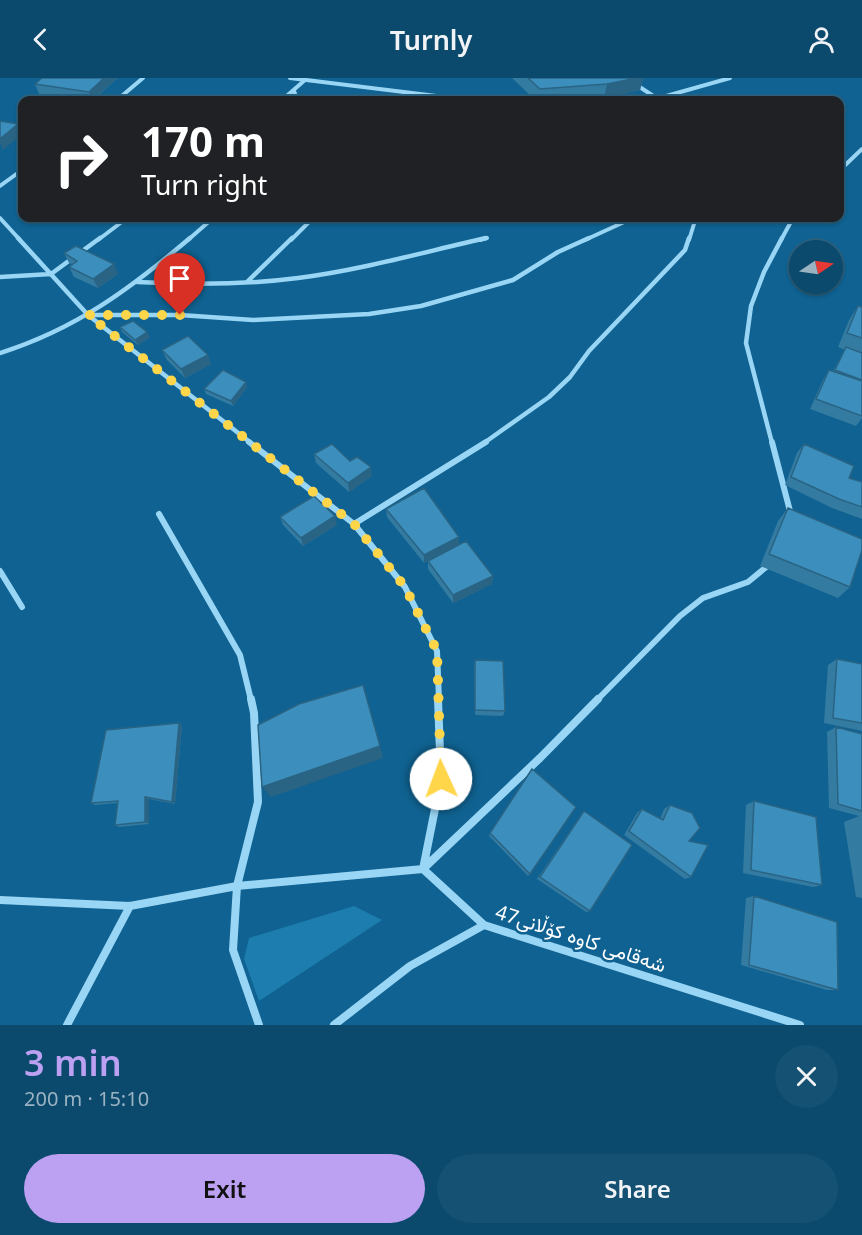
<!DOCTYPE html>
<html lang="en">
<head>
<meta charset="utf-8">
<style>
  :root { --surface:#0b4a6d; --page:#145172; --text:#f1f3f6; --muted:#9ab3c2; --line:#2b6280; --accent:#bca0f2 }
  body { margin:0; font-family:"Noto Sans",Vazirmatn,sans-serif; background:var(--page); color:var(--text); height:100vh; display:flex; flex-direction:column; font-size:22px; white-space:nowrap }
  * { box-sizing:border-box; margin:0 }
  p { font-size:20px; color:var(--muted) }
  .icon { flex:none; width:33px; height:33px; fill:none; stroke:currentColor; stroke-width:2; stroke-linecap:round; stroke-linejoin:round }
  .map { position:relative; height:947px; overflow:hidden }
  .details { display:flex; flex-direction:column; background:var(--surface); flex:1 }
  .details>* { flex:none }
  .top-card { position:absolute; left:18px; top:18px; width:826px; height:126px; border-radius:12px; box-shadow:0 2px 4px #0004,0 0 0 2px var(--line); background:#202124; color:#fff; overflow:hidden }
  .needle { width:39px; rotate:77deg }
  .controls { position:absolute; left:789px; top:162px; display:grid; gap:12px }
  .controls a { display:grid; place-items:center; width:54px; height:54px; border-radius:50%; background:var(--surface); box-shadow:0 2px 4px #0004,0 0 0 2px var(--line); font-size:30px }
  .pin { position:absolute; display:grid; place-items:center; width:51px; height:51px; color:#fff; margin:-62px -26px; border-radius:50% 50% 50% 0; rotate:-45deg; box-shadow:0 0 6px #0007 }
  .pin .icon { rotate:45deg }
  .me { position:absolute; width:66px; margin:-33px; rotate:358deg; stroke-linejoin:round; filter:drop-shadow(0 0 4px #0008) }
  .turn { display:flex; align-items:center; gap:21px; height:126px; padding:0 24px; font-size:27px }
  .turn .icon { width:78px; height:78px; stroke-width:2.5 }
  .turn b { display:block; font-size:42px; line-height:51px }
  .round { display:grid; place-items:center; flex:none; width:63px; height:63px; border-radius:32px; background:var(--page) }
  .overview { display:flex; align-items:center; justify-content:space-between; height:102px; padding:0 24px }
  h1 { font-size:36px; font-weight:600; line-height:45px; color:var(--accent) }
  .action { display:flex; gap:12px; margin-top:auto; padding:12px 24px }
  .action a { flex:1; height:69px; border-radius:36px; background:var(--accent); color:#111; font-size:24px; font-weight:600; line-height:69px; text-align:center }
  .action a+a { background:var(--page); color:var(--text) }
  header { display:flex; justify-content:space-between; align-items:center; height:78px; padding:0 24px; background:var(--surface); font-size:27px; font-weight:600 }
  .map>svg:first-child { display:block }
  .green { fill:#1d7dae }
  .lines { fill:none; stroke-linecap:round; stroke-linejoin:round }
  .minor-far3 { stroke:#99d5f4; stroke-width:4 }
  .minor-far2 { stroke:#99d5f4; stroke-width:4.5 }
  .minor-far1 { stroke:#99d5f4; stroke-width:6 }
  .minor { stroke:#99d5f4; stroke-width:8 }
  .wall { fill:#347ba2 }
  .shaded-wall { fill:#2a6484 }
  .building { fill:#3c8fbc; stroke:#2a6484; stroke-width:1.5 }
  .route { stroke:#ffd54a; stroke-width:10; stroke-dasharray:0 18 }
  .labels { text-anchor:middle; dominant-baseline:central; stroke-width:5; stroke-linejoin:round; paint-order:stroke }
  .near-street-label { font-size:20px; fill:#fff; stroke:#0f6291 }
</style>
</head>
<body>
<header><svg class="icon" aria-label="back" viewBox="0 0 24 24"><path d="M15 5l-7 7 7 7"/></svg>Turnly<svg class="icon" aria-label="person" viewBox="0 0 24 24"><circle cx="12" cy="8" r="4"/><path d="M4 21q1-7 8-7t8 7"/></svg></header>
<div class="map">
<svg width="862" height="947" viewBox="0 0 862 947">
  <rect width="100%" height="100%" fill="#0f6291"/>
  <path class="green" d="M354,828L382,842L259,923L244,881L249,860Z"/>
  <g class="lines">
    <path class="minor-far3" d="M290,0L469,22
      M626,0L658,21
      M294,13L297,22
      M117,22L143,0
      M282,22L305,2
      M652,22L730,0
      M840,92L862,71
      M0,108L22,92
      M0,140L20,162
      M98,162L127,140
      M188,162L213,140
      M291,162L313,140
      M480,162L487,160
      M585,162L633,140
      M689,162L694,146L693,140
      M781,162L793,140"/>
    <path class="minor-far2" d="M18,160L88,237L251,365
      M0,199L51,196L100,160
      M137,204C191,207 244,207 298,200C361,192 424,174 486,160
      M247,204L292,160
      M88,237H180L253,242L369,236L421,228L513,202L558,174L589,160
      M0,275C76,251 130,211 190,160
      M484,365L549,319L570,299L589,273L685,172L689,160
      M772,365L746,265L751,228L764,194L782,160"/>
    <path class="minor-far1" d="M249,364L354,446L405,509L437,573L439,622
      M772,364L791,437
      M159,436L240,577L251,622
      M354,446L486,364
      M0,493L22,529
      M597,622L680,538L703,520L748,504L771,485"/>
    <path class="minor" d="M251,621L254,635L258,724L237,808L233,872L259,947
      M438,621L441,701L423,791L484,847L800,947
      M0,822L130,828L237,808L423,791L540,680L598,621
      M67,947L130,828
      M334,947L410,888L484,847"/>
  </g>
  <path class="wall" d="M42,0H118L93,22L39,16L35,6Z
    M512,0H643L640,12L604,20L575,22H535Z
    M64,175L118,196L98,210L74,199L69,189L72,186L69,185Z
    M858,228L862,229V340L856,348L810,331L823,302L829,292L833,293L845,272L838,269L849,242Z
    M120,249L150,259L138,267L122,254Z
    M162,272L211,286L185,300L167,282Z
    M247,309L233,328L206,316L204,311Z
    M804,366L849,400L862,404V441L832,430L785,407L797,375Z
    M314,376L350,383L372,398L349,414L316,385Z
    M788,430L850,509L838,520L760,488L778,443Z
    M386,431L459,459V467L424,485L387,439Z
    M280,439L337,447L303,468L283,447Z
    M428,483L493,498L492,506L453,525L428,491Z
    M837,581L862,586V653L824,645L828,587Z
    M475,582L505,633L503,638L475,637L474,588Z
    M179,645L182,648L175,726L149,721V746L119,749L115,747L118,725L95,727L91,725Z
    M836,649L862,656V820L856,819L844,744L859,738L829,730L827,654Z
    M754,723L822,807L813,809L743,795L746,727Z
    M670,727L689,763L691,799L685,801L624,757L637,735L642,731L660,741L664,731Z
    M584,733L590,833L586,834L537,801L581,737Z
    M490,755L530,796L528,798L489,758Z
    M754,818L838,912H827L741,887L746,820Z"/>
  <path class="shaded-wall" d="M104,0H118L92,22L89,14Z
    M637,0H643L640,12L604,20L607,6Z
    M18,46L22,56L3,72L0,65V61Z
    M114,186L118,196L98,210L93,201Z
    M147,254L150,259L138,267L135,262Z
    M208,277L211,286L185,300L181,291Z
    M246,304L247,309L233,328L231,323Z
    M371,389L372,398L349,414L348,405Z
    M335,438L337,447L303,468L301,460Z
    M459,459V467L424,485V477Z
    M493,498L492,506L453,525V517Z
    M179,645L182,648L175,726L172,724Z
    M380,668L383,680L271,719L262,709Z
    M145,719L149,721V746L145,744Z"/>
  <path class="building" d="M42,0H104L89,14L35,6Z
    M528,0H637L607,6L540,11Z
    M0,43L18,46L0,61Z
    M76,168L114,186L93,201L69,189L77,183L64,175Z
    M858,228L862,229V260L847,255Z
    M133,243L147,254L135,262L120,249Z
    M188,258L208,277L181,291L162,272Z
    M846,269L862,275V302L835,292Z
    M223,292L246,304L231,323L204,311Z
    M829,292L862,303V338L816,321Z
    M332,366L350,383L357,379L371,389L348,405L314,376Z
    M804,366L854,388L849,400L862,404V429L839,421L791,399Z
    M424,410L459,459L424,477L386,431Z
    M314,418L335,438L301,460L280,439Z
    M788,430L862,461V472L850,509L769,476Z
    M466,463L493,498L453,517L428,483Z
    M837,581L862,586V645L833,640Z
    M475,582L503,583L505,633L475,632Z
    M363,607L380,668L262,709L258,647L299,626Z
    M179,645L172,724L145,719V744L115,747L118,723L91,725L106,652Z
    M836,649L862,656V733L838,726Z
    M532,691L576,729L530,796L490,755Z
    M754,723L816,739L822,807L751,792Z
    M670,727L692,735L700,750L689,763L708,767L691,799L629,753L642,731L663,742Z
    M584,733L632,767L590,833L540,799Z
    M754,818L837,844L838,912L749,887Z"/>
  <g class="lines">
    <path class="route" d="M180,237H88L354,446L405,509L437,573L441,701"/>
  </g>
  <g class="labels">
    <g class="near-street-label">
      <text transform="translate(581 860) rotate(18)">شەقامی کاوە کۆڵانی47</text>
    </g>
  </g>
</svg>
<div class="controls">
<a><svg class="needle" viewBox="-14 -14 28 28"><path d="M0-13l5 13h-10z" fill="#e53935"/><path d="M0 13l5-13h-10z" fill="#9ab3c2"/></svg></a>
</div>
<div class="pin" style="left:180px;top:237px;background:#d93025"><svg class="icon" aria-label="arrive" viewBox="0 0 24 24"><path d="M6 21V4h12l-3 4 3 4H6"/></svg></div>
<svg class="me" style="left:441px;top:701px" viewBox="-20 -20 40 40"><circle r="19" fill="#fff"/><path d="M0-13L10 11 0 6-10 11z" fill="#ffd54a"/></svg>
<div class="top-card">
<div class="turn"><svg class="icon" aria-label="right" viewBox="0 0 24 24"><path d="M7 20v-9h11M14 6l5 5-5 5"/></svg><div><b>170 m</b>Turn right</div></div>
</div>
</div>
<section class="details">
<div class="overview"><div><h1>3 min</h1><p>200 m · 15:10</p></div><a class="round"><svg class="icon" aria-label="close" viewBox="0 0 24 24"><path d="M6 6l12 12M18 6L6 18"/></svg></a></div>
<div class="action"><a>Exit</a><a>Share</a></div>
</section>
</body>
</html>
